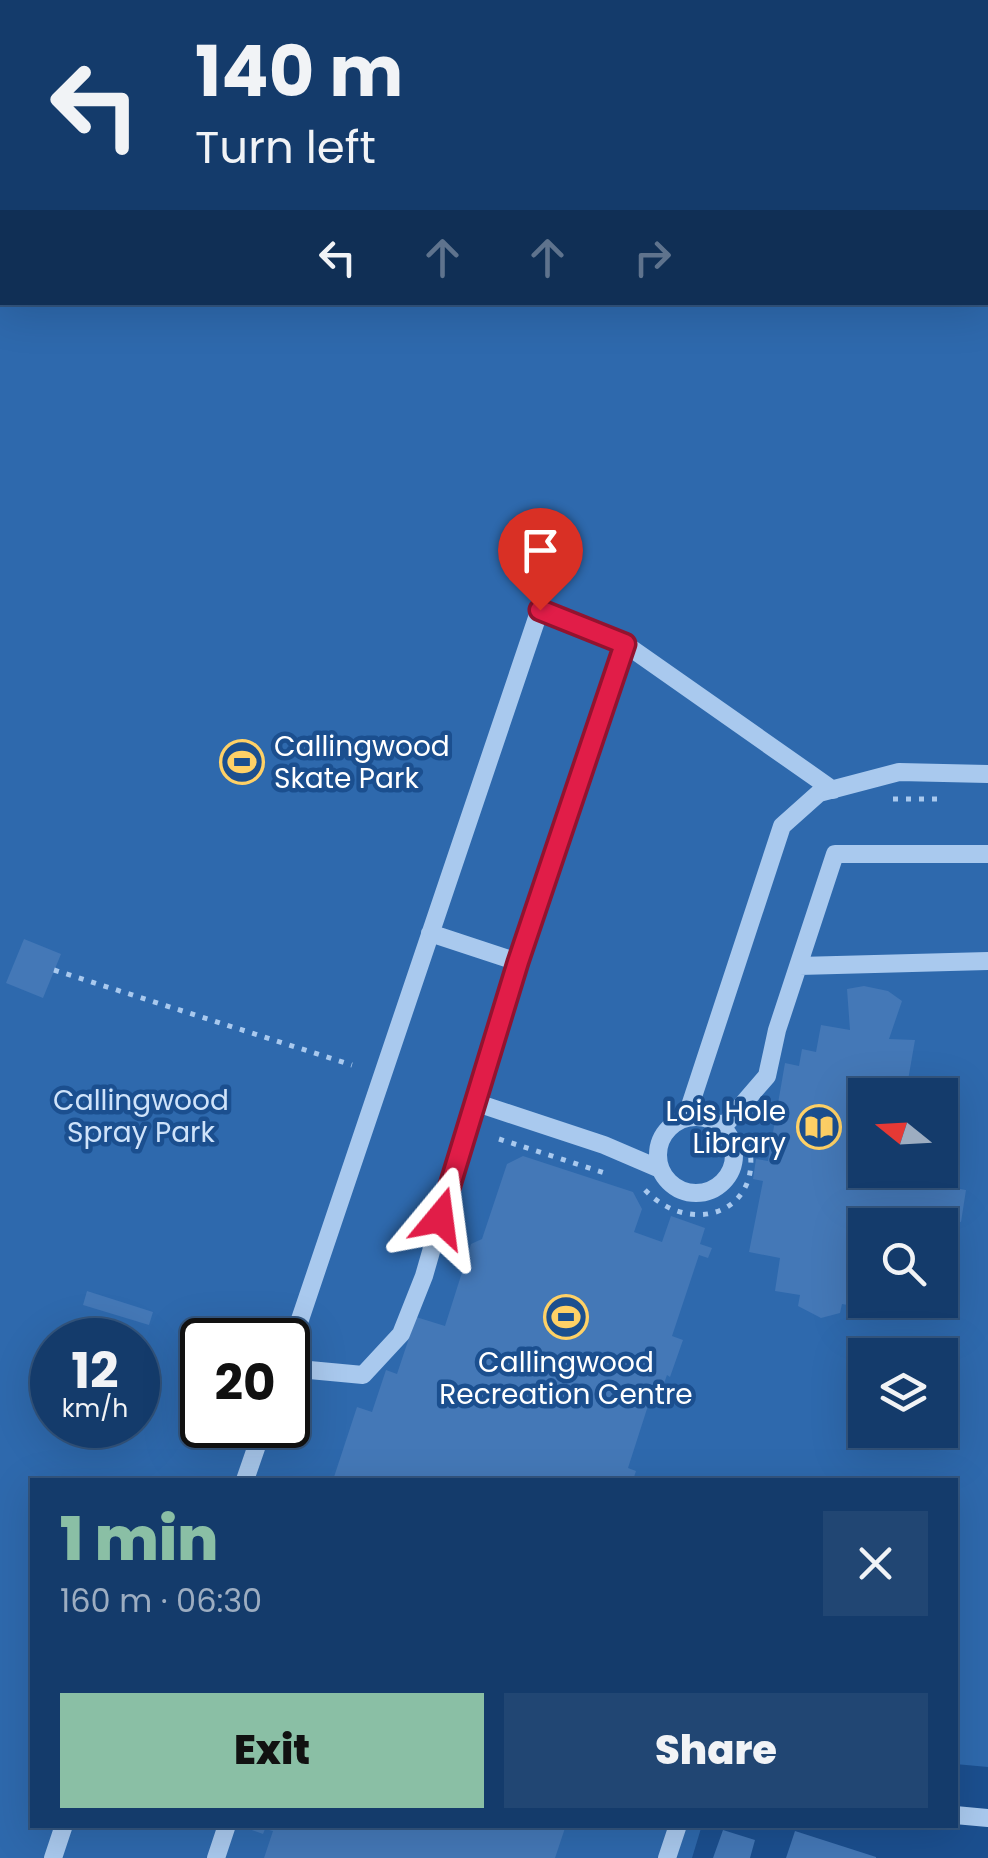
<!DOCTYPE html>
<html lang="en">
<head>
<meta charset="utf-8">
<style>
  :root { --surface:#143b6b; --page:#214673; --text:#f1f3f6; --muted:#9dadc1; --line:#33557e; --accent:#8abfa5 }
  body { margin:0; font-family:Poppins,sans-serif; background:var(--page); color:var(--text); height:100vh; display:flex; flex-direction:column; font-size:38px; white-space:nowrap }
  * { box-sizing:border-box; margin:0 }
  p { font-size:32px; color:var(--muted) }
  .icon { flex:none; width:55px; height:55px; fill:none; stroke:currentColor; stroke-width:2; stroke-linecap:round; stroke-linejoin:round }
  .map { position:relative; flex:1; overflow:hidden }
  .side { position:absolute; left:30px; top:1478px; width:928px; height:350px; display:flex; flex-direction:column; background:var(--surface); border-radius:0px; box-shadow:0 10px 40px #0002,0 0 0 2px var(--line) }
  .side>* { flex:none }
  .hud { position:absolute; left:0px; top:0px; width:990px; height:305px; box-shadow:0 10px 40px #0002,0 0 0 2px var(--line); background:#143b6b; color:var(--text); overflow:hidden }
  .needle { width:65px; rotate:288deg }
  .fabs { position:absolute; left:848px; top:1078px; display:grid; gap:20px }
  .fabs a { display:grid; place-items:center; width:110px; height:110px; border-radius:0px; background:var(--surface); box-shadow:0 10px 40px #0002,0 0 0 2px var(--line); font-size:50px }
  .speed { position:absolute; left:30px; top:1318px; display:flex; gap:20px; font-size:50px; font-weight:700; text-align:center }
  .speed>* { display:grid; place-content:center; width:130px; height:130px; border-radius:50%; background:var(--surface); box-shadow:0 10px 40px #0002,0 0 0 2px var(--line); line-height:1 }
  .speed small { font-size:25px; font-weight:400 }
  .speed .limit { border:5px solid #111; border-radius:15px; background:#fff; color:#111 }
  .pin { position:absolute; display:grid; place-items:center; width:85px; height:85px; color:#fff; margin:-102px -42px; border-radius:50% 50% 50% 0; rotate:-45deg; box-shadow:0 0 10px #0007 }
  .pin .icon { rotate:45deg }
  .me { position:absolute; width:110px; margin:-55px; rotate:16deg; stroke-linejoin:round; filter:drop-shadow(0 0 8px #0008) }
  .turn { display:flex; align-items:center; gap:35px; height:210px; padding:0 30px; font-size:45px }
  .turn .icon { width:130px; height:130px; stroke-width:2.5 }
  .turn b { display:block; font-size:70px; line-height:85px }
  .lanes { display:flex; align-items:center; height:95px; padding:0 30px; background:#0003; justify-content:center; gap:50px; direction:ltr }
  .lanes .off { opacity:.35 }
  .round { display:grid; place-items:center; flex:none; width:105px; height:105px; border-radius:0px; background:var(--page) }
  .headline { display:flex; align-items:center; justify-content:space-between; height:170px; padding:0 30px }
  h1 { font-size:60px; font-weight:800; line-height:75px; color:var(--accent) }
  .action { display:flex; gap:20px; margin-top:auto; padding:20px 30px }
  .action a { flex:1; height:115px; border-radius:0px; background:var(--accent); color:#111; font-size:40px; font-weight:800; line-height:115px; text-align:center }
  .action a+a { background:var(--page); color:var(--text) }
  .map>svg:first-child { display:block }
  .green { fill:#2e69ad; fill-rule:evenodd }
  .building { fill:#4478b7 }
  .lines { fill:none; stroke-linecap:round; stroke-linejoin:round }
  .path { stroke:#a9c9ee; stroke-width:5; stroke-dasharray:5 8; stroke-linecap:butt }
  .minor { stroke:#a9c9ee; stroke-width:18 }
  .route-casing { stroke:#92132f; stroke-width:25 }
  .route { stroke:#e11d48; stroke-width:18 }
  .labels { text-anchor:middle; dominant-baseline:central; stroke-width:9; stroke-linejoin:round; paint-order:stroke }
  .poi-label { font-size:28px; fill:#fff; stroke:#1b4f8f; text-anchor:start }
  .park-label { font-size:28px; fill:#cfe3fa; stroke:#1b4f8f }
</style>
</head>
<body>
<div class="map">
<svg width="988" height="1858" viewBox="0 0 988 1858">
  <rect width="100%" height="100%" fill="#1b4f8f"/>
  <path class="green" d="M0,0H988V1767L955,1764V1480H32V1825H702L692,1858H0ZM2,2H988V302H2ZM865,1095H940V1170H865ZM865,1225H940V1300H865ZM52,1340H138V1425H52ZM202,1340H288V1425H202ZM865,1355H940V1430H865Z"/>
  <path class="building" d="M24,939L61,954L43,998L6,983Z
    M864,986L888,991L902,1001L889,1039L915,1040L907,1086L952,1094L942,1155L940,1095H865V1170H940L937,1185L966,1190L961,1222L931,1216L929,1225H865L867,1308L842,1304L840,1313L821,1318L798,1306L800,1295L775,1291L780,1258L749,1252L763,1181L753,1179L756,1159L768,1161L785,1063L799,1066L802,1049L816,1052L821,1025L850,1030L847,989Z
    M523,1156L633,1192L642,1209L634,1232L662,1242L671,1216L705,1228L700,1244L712,1248L708,1258L699,1255L672,1336L683,1340L670,1377L667,1375L662,1389L654,1387L628,1468L636,1471L633,1480H333L357,1407L372,1412L386,1370L397,1374L416,1317L445,1326L471,1244L482,1239L507,1164Z
    M87,1291L153,1312L149,1325L83,1305Z
    M195,1323L229,1334L227,1340H202V1355L186,1350Z
    M250,1825H566L555,1858H264L273,1831L265,1829L263,1834L249,1829Z
    M723,1830L755,1840L750,1858H713Z
    M795,1831L876,1857V1858H786Z"/>
  <g class="lines">
    <path class="path" d="M396,0L404,2
      M730,0V2
      M893,799H942
      M54,970L352,1065
      M499,1139L608,1174
      M645,1190C694,1241 771,1208 746,1135"/>
    <path class="minor" d="M625,644L833,790
      M518,962L474,1102L604,1145L660,1169
      M799,966L988,961
      M658 1155a38 38 0 1 1 76 0a38 38 0 1 1-76 0Z
      M686,1118L782,826L819,793L899,772L988,774
      M723,1127L767,1076L777,1030L835,854H988
      M288,1355L540,609L625,644L518,962L430,933
      M288,1368L363,1375L401,1334L424,1276L474,1102
      M245,1480L264,1425
      M955,1815L988,1818
      M53,1858L64,1825
      M216,1858L227,1825
      M667,1858L678,1825"/>
  </g>
  <g class="lines">
    <g class="route-casing">
      <path id="route" d="M440,1218L518,962L625,644L540,610"/>
    </g>
    <use href="#route" class="route"/>
  </g>
  <defs>
    <g id="stadium-ring" transform="scale(2.25)"><circle r="9.5" fill="#1b4f8f" stroke="#ffd166" stroke-width="1.5"/><path d="M0-5a6.5 5 0 1 0 0 10a6.5 5 0 1 0 0-10ZM-3.5-1.8h7v3.6h-7Z" fill="#ffd166"/></g>
    <g id="library-ring" transform="scale(2.25)"><circle r="9.5" fill="#1b4f8f" stroke="#ffd166" stroke-width="1.5"/><path d="M-6-4Q-3-5.5-.7-3.5V5Q-3 3-6 4ZM6-4Q3-5.5 .7-3.5V5Q3 3 6 4Z" fill="#ffd166"/></g>
  </defs>
  <g fill-rule="evenodd">
    <use href="#stadium-ring" x="242" y="762"/>
    <use href="#library-ring" x="819" y="1127"/>
    <use href="#stadium-ring" x="566" y="1317"/>
  </g>
  <g class="labels">
    <g class="poi-label">
      <text x="274" y="746">Callingwood<tspan x="274" dy="32">Skate Park</tspan></text>
      <text x="786" y="1111" text-anchor="end">Lois Hole<tspan x="786" dy="32">Library</tspan></text>
      <text x="566" y="1362" text-anchor="middle">Callingwood<tspan x="566" dy="32">Recreation Centre</tspan></text>
    </g>
    <g class="park-label">
      <text x="141" y="1100">Callingwood<tspan x="141" dy="32">Spray Park</tspan></text>
    </g>
  </g>
</svg>
<div class="fabs">
<a><svg class="needle" viewBox="-14 -14 28 28"><path d="M0-13l5 13h-10z" fill="#e53935"/><path d="M0 13l5-13h-10z" fill="#9dadc1"/></svg></a>
<a><svg class="icon" aria-label="search" viewBox="0 0 24 24"><circle cx="10" cy="10" r="6"/><path d="M15 15l6 6"/></svg></a>
<a><svg class="icon" aria-label="layers" viewBox="0 0 24 24"><path d="M12 4l9 5-9 5-9-5zM3 14l9 5 9-5"/></svg></a>
</div>
<div class="speed"><div>12<small>km/h</small></div><div class="limit">20</div></div>
<div class="pin" style="left:540px;top:610px;background:#d93025"><svg class="icon" aria-label="arrive" viewBox="0 0 24 24"><path d="M6 21V4h12l-3 4 3 4H6"/></svg></div>
<svg class="me" style="left:440px;top:1218px" viewBox="-20 -20 40 40"><path d="M0-17L14 15 0 8-14 15z" fill="#e11d48" stroke="#fff" stroke-width="4"/></svg>
<div class="hud">
<div class="turn"><svg class="icon" aria-label="left" viewBox="0 0 24 24"><path d="M17 20v-9H6M10 6l-5 5 5 5"/></svg><div><b>140 m</b>Turn left</div></div>
<div class="lanes"><svg class="icon" aria-label="left" viewBox="0 0 24 24"><path d="M17 20v-9H6M10 6l-5 5 5 5"/></svg><svg class="icon off" aria-label="ahead" viewBox="0 0 24 24"><path d="M12 20V5M6 11l6-6 6 6"/></svg><svg class="icon off" aria-label="ahead" viewBox="0 0 24 24"><path d="M12 20V5M6 11l6-6 6 6"/></svg><svg class="icon off" aria-label="right" viewBox="0 0 24 24"><path d="M7 20v-9h11M14 6l5 5-5 5"/></svg></div>
</div>
<section class="side">
<div class="headline"><div><h1>1 min</h1><p>160 m · 06:30</p></div><a class="round"><svg class="icon" aria-label="close" viewBox="0 0 24 24"><path d="M6 6l12 12M18 6L6 18"/></svg></a></div>
<div class="action"><a>Exit</a><a>Share</a></div>
</section>
</div>
</body>
</html>
